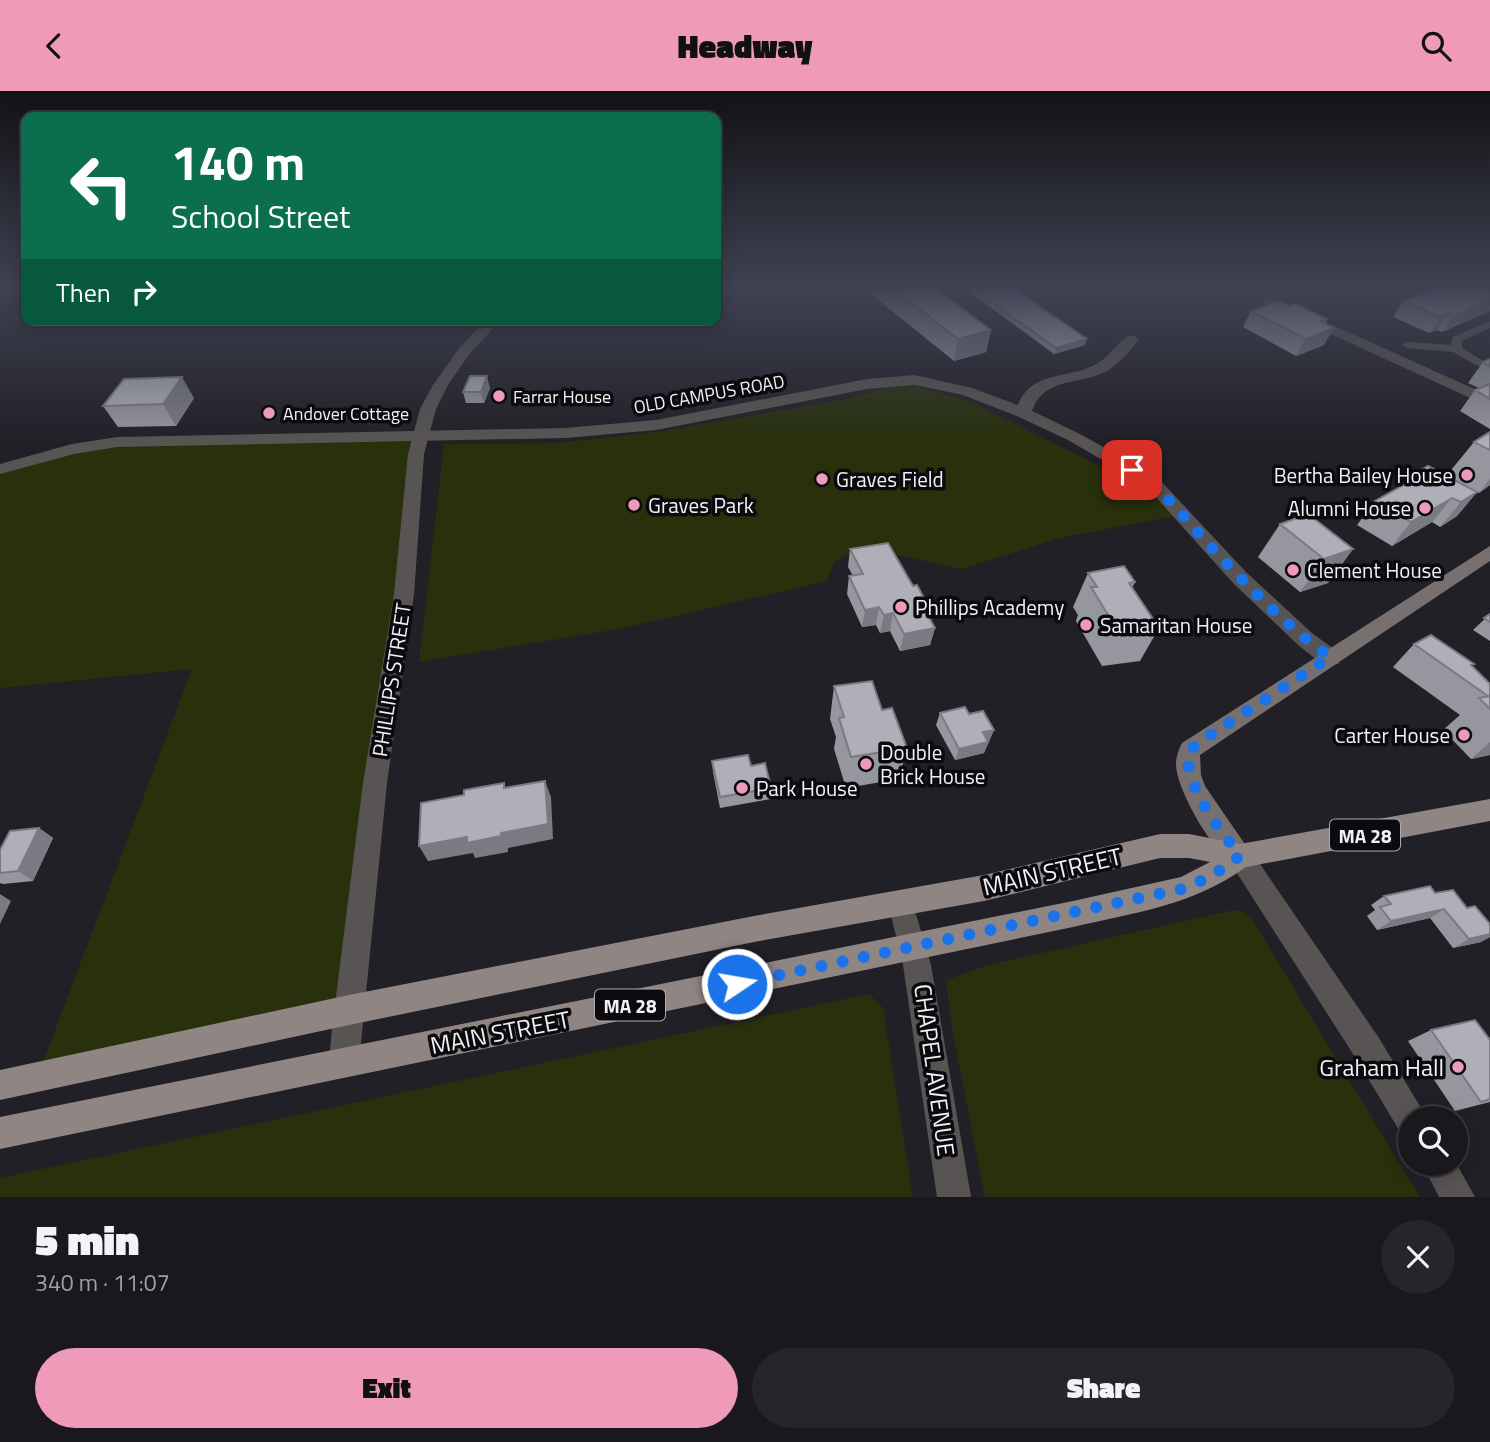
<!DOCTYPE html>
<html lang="en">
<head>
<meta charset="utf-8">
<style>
  :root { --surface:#1a181d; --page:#27252a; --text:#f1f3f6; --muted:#9fa0a4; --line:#38373b; --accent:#ef9ab8 }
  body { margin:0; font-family:"Titillium Web",sans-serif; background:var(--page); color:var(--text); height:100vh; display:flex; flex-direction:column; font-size:26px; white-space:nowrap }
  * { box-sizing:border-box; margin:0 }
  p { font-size:23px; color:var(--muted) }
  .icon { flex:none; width:38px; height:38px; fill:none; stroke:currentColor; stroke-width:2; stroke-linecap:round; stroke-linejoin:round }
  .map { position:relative; height:1106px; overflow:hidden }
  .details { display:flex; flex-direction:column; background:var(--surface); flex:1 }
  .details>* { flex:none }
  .top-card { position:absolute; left:21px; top:21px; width:700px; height:214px; border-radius:14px; box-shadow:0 4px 18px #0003,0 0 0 2px var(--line); background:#0b6e4f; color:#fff; overflow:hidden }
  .fabs { position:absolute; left:1398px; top:1015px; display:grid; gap:14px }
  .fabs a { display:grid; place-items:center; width:70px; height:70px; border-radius:50%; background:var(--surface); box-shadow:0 4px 18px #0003,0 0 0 2px var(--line); font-size:35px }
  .pin { position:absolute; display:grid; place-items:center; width:60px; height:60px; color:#fff; margin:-30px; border-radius:14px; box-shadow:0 4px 10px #0006 }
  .me { position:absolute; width:77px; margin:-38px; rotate:78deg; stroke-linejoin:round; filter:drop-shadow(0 0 5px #0008) }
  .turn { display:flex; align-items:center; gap:24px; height:147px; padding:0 35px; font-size:32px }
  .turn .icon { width:91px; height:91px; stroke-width:2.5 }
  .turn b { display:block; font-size:49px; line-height:60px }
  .then { display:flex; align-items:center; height:66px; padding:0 35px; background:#0003; gap:14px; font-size:26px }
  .round { display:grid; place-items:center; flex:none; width:74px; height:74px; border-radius:37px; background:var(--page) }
  .overview { display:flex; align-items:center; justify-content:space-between; height:119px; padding:0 35px }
  h1 { font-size:42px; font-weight:800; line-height:52px }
  .cta { display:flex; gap:14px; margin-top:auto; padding:14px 35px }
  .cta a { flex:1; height:80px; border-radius:42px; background:var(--accent); color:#111; font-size:28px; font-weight:800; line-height:80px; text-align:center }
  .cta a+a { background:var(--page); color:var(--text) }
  header { display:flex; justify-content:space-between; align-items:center; height:91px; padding:0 35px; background:var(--accent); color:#111; font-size:32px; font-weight:800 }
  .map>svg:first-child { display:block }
  .green { fill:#28300c }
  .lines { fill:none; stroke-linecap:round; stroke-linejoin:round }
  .pedestrian { fill:#585453; fill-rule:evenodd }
  .minor { fill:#585453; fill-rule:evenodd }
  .tertiary { fill:#585453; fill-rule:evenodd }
  .secondary { fill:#77706e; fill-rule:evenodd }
  .primary { fill:#8f8683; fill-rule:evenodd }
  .wall { fill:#96969f }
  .shaded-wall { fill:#7a7a82 }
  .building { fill:#afafb9; stroke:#7a7a82; stroke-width:2 }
  .route { stroke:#1a73e8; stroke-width:12; stroke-dasharray:0 21.6 }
  .poi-dot { fill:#ef9ab8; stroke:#0b0a0e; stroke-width:2.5 }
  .labels { text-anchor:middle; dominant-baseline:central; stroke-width:7; stroke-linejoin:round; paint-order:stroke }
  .far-street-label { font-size:18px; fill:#f1f0f5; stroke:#0b0a0e }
  .far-poi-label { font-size:18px; fill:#f1f0f5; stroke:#0b0a0e; text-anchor:start }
  .shield { fill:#0b0a0e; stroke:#acabb0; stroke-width:2 }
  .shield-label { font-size:19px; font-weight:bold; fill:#f1f0f5 }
  .poi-label { font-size:21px; fill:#f1f0f5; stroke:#0b0a0e; text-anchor:start }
  .street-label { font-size:21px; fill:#f1f0f5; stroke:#0b0a0e }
  .near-street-label { font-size:24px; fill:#f1f0f5; stroke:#0b0a0e }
  .near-poi-label { font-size:24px; fill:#f1f0f5; stroke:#0b0a0e; text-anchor:end }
</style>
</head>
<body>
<header><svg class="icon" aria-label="back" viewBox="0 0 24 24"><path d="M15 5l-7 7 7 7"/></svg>Headway<svg class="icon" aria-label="search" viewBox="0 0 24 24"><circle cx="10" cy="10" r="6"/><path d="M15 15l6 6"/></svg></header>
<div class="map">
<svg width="1490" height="1106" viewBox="0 0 1490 1106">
  <rect width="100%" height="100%" fill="#222027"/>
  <path class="green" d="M917,295L973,312L1145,398L1175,425L1060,447L961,478L875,459L851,463L834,471L827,490L619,538L419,571L444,353L557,352L658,341L846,308L891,296Z
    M421,345L349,919L37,987L192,578L0,597V379L99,353Z
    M1234,819L1246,822L1252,828L1420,1106H985L952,937L946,889L988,874Z
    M869,903L883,917L913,1106H0V1087Z"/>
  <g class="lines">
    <path class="pedestrian" d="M1490,230V237L1462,250V257L1490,274V282L1453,261L1407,257L1402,254L1407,251L1451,254L1453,246Z"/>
    <path class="minor" d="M1268,205L1490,305V316L1263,212L1261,209Z
      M1132,244L1139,248C1130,260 1120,272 1107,280C1079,295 1044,285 1032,320L1080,343L1157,386L1247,482L1312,542L1338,561L1341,567L1338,573L1330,575L1322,573L1298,554L1233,492L1145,394L1068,349L1017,325L963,304L915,294L867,298L656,339L565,347L117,356L74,363L0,383V373L72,353L117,346L565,337L656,329L867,288L915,284L972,297L1018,314C1032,278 1071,289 1098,272C1110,265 1119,248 1132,244Z
      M1240,753L1249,757L1379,947L1421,1017L1425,1027H1410V1044L1399,1039L1357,969L1231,773L1227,765L1231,757Z
      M901,799L910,803L931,874L971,1106H937L903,874L888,812L892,803Z
      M1456,1072L1475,1106H1439L1422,1073Z"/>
    <path class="tertiary" d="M486,229H501L470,262L448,294L436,318L424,363L414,503L387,692L359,972L355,983L344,987L333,983L329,972L332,937L363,692L394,503L408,363L420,318L433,294L460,256Z"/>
    <path class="secondary" d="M1490,455V470L1200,664L1201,684L1205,695L1253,765L1249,773L1240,777C1216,768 1176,699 1176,673C1176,666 1179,658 1182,652Z"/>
    <path class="primary" d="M1490,708V730L1246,776C1191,815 1137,821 1073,836L0,1058V1026L1073,810L1181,786L1210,771L1189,767H1160L984,810L754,851L349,934L0,1009V979L349,904L754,825L984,784L1160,743H1189L1240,753Z"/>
  </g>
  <path class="wall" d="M873,196H933L991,239L986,261L954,270L872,204Z
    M963,196H1011L1085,254L1054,263Z
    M1403,210L1490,220L1442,241L1437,239L1429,242L1393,226Z
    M1289,215L1327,228L1325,233L1324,254L1296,265L1243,236L1251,220Z
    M1490,268V338L1460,320L1475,299L1479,297L1468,292L1483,271Z
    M490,297L484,312H466L463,301Z
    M194,307L176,335L118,336L103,315Z
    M1490,341V394L1479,402L1447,384L1474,351Z
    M1411,385L1477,401L1457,425L1440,436L1432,431L1392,455L1357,434L1375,410L1404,394Z
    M1280,433L1353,458L1328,492L1300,501L1258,466Z
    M850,458L923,516L935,537L930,554L900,560L890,540L880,542L876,534L862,536L847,503L849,485H853L848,476Z
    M1088,482L1135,491L1132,497L1159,537L1140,570L1102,575L1076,530L1078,524L1073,516Z
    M1490,523V550L1473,539Z
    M1414,553L1471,575L1490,593V664L1471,668L1443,639L1460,624L1393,576Z
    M834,595L882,619L907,657L899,688L846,697L834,658L836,646L830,628Z
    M940,622L994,639L984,662L955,669L936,634Z
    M712,670L751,675L771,697V708L720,717L713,681Z
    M39,737L53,747L33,790L3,793L0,792V759Z
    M1435,802L1467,817L1490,833V846L1481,851L1453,857L1430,827L1377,839L1367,825L1375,819L1371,814L1384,805Z
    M1431,939L1490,949V1011L1455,1020L1408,950Z"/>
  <path class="shaded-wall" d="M1490,209V220L1442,241L1454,225Z
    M1448,222L1437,239L1429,242L1440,226Z
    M1327,228L1319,243L1334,237L1324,254L1296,265L1306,248L1321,230Z
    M991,239L986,261L954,270L958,248Z
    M1087,248L1085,254L1054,263L1056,257Z
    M487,285L490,297L484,312L481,301Z
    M182,286L194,307L176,335L163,313Z
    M1490,388V394L1479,402Z
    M1477,401L1457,425L1440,436L1461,411Z
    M1452,407L1432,431L1392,455L1411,431Z
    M1353,458L1328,492L1300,501L1324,468Z
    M879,516L876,534L862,536L865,519Z
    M893,522L890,540L880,542L884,524Z
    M935,537L930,554L900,560L904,543Z
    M994,639L989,650L979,652L983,641Z
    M988,651L984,662L955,669L959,658Z
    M1490,651V664L1471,668Z
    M545,690L551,706L553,748L508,757V761L475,767L473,762L428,770L419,755L467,746L501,742Z
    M39,737L53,747L33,790L18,780Z
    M0,803L11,810L0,833Z
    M1444,818L1430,827L1377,839L1391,830Z
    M1490,843V846L1481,851L1453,857L1469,848Z"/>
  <path class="building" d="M891,196H933L991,239L958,248Z
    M971,196H1011L1087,248L1056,257Z
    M1440,196H1482L1490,199V209L1454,225L1448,222L1440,226L1403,210Z
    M1279,210L1289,215L1296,213L1327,228L1321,230L1334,237L1306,248L1251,220Z
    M1490,268V275L1483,271Z
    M470,285H487L481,301H463Z
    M182,286L163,313L103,315L124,288Z
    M1490,293V308L1475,299Z
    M1490,341V359L1474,351Z
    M1428,375L1477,401L1461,411L1452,407L1411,431L1375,410L1416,387L1411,385Z
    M1308,423L1353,458L1324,468L1280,433Z
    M888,452L913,495L917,494L925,509L920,510L935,537L904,543L893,522L884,524L879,516L865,519L849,485L863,483L850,458Z
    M1124,475L1135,491L1129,492L1159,537L1119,542L1091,496H1097L1088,482Z
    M1490,523V531L1484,527Z
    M1431,544L1474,573L1471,574L1490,593V605H1488L1414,553Z
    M872,590L882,619L892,617L907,657L851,666L839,627L844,626L834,595Z
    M1490,605V618L1479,607Z
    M965,616L969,623L983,620L994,639L983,641L988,651L959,658L940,622Z
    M748,664L751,675L765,672L771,697L720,706L712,670Z
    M545,690L548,733L501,742V745L467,752V746L419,755L421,712L464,704V699L504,692V697Z
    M39,737L18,780L0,782V759L10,740Z
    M1430,795L1435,802L1453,799L1467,817L1475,815L1490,833V843L1469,848L1444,818L1391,830L1380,816L1391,813L1384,805Z
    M1475,929L1490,949V1008L1481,1011L1431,939Z"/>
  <linearGradient id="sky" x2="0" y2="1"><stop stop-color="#131215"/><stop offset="0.56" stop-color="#3e4252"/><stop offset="1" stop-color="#3e4252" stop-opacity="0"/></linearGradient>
  <rect width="1490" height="351" fill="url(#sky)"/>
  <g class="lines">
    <path class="route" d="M737,893L1182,798L1210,786L1240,765C1217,734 1191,705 1187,665L1195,654L1330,566C1286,535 1249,496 1212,457C1187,430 1164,398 1132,379"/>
  </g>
  <g class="poi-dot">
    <circle cx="499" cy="305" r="7"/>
    <circle cx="269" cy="322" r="7"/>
    <circle cx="1467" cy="384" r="7"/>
    <circle cx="822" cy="388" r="7"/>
    <circle cx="634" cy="414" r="7"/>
    <circle cx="1425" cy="417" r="7"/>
    <circle cx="1293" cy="479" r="7"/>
    <circle cx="901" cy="516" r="7"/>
    <circle cx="1086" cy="534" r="7"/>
    <circle cx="1464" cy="644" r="7"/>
    <circle cx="866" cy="673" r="7"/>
    <circle cx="742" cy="697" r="7"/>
    <circle cx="1458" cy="976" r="7"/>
  </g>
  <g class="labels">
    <g class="far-street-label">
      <text transform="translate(709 303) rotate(-10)">OLD CAMPUS ROAD</text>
    </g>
    <g class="far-poi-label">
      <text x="513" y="305">Farrar House</text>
      <text x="283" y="322">Andover Cottage</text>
    </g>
    <g class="shield">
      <rect x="1330" y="728.5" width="70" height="31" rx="5"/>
      <rect x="595" y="898.5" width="70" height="31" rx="5"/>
    </g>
    <g class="shield-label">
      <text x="1365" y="744">MA 28</text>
      <text x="630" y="914">MA 28</text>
    </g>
    <g class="poi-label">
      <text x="1453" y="384" text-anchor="end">Bertha Bailey House</text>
      <text x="836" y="388">Graves Field</text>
      <text x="648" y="414">Graves Park</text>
      <text x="1411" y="417" text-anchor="end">Alumni House</text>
      <text x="1307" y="479">Clement House</text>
      <text x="915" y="516">Phillips Academy</text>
      <text x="1100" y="534">Samaritan House</text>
      <text x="1450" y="644" text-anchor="end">Carter House</text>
      <text x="880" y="661">Double<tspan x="880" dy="24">Brick House</tspan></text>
      <text x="756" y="697">Park House</text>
    </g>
    <g class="street-label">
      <text transform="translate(391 589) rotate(-81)">PHILLIPS STREET</text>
    </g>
    <g class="near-street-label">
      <text transform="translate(1052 780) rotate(-13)">MAIN STREET</text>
      <text transform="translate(500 941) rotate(-11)">MAIN STREET</text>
      <text transform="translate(935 979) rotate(82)">CHAPEL AVENUE</text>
    </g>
    <g class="near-poi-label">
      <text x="1444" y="976">Graham Hall</text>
    </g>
  </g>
</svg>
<div class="fabs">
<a><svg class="icon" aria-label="search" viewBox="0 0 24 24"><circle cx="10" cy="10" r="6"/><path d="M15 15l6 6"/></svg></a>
</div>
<div class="pin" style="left:1132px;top:379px;background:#d93025"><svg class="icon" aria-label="arrive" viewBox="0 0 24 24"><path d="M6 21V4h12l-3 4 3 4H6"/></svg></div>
<svg class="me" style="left:737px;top:893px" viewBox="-20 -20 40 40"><circle r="17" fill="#1a73e8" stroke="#fff" stroke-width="3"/><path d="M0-11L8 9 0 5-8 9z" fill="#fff"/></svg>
<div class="top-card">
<div class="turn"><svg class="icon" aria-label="left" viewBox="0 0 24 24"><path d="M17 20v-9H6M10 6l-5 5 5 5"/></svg><div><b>140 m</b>School Street</div></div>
<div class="then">Then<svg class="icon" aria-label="right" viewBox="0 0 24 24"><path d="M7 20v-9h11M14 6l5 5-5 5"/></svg></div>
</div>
</div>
<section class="details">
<div class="overview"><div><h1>5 min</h1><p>340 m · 11:07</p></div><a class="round"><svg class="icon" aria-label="close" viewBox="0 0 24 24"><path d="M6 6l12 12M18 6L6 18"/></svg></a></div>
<div class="cta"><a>Exit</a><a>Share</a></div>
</section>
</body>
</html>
